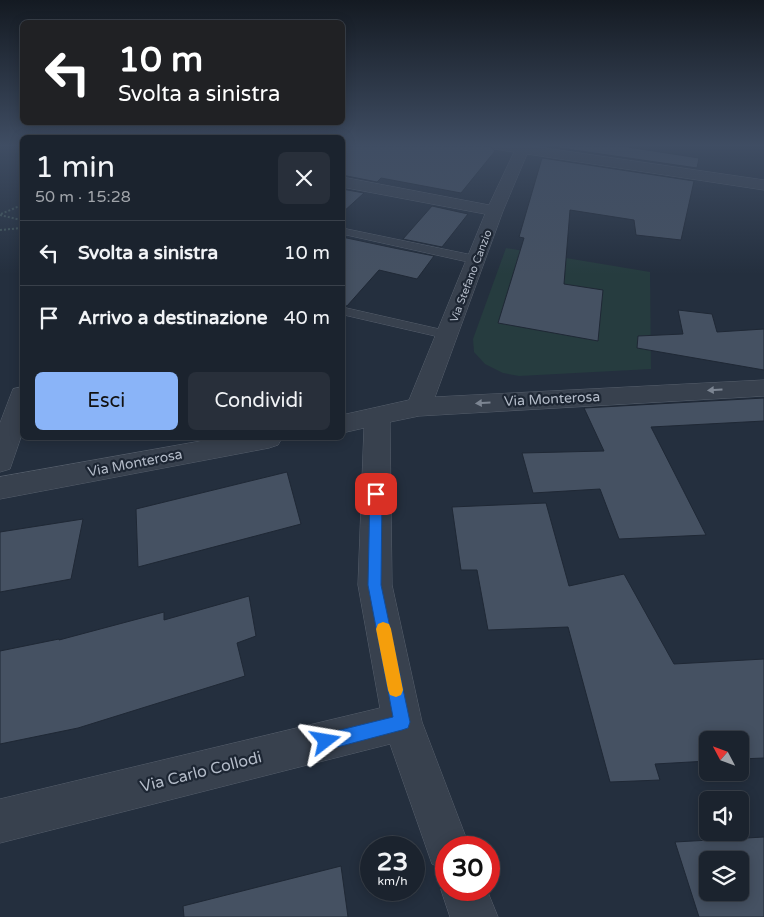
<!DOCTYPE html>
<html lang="it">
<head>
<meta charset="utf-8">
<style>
  :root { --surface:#1b232e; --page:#282f3a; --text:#f1f3f6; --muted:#a0a4aa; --line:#39404a; --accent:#8ab4f8 }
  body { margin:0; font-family:"Varela Round",sans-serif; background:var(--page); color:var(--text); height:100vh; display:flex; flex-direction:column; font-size:19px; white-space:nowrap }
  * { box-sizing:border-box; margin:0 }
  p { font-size:16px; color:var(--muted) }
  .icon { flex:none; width:28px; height:28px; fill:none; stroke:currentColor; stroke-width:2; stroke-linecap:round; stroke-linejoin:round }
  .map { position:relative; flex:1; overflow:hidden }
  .details { position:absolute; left:20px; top:135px; width:325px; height:305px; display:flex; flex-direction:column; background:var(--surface); border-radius:8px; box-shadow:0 2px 12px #0003,0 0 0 1px var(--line) }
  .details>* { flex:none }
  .guide { position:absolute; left:20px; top:20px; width:325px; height:105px; border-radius:8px; box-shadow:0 2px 12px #0003,0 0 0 1px var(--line); background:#202124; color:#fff; overflow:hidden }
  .needle { width:32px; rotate:311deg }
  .controls { position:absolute; left:699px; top:731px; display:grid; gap:10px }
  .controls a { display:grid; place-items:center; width:50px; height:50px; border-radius:8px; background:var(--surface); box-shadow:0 2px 12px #0003,0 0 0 1px var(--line); font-size:25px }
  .speed { position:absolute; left:360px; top:836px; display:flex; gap:10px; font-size:25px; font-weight:700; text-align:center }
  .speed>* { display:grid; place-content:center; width:65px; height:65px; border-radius:50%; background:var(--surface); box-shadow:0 2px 12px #0003,0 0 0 1px var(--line); line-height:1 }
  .speed small { font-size:12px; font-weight:400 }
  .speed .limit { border:8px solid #d22; background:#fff; color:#111 }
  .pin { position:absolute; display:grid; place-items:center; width:42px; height:42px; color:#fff; margin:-21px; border-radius:10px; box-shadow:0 2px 8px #0006 }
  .me { position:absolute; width:55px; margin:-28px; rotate:76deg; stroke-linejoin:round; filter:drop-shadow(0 0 4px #0008) }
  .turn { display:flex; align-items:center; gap:18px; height:105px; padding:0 15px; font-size:22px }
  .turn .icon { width:65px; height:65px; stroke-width:2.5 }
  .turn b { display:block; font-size:35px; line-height:42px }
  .round { display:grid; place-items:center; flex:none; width:52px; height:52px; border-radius:8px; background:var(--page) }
  .headline { display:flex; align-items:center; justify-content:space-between; height:85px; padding:0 15px }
  h1 { font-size:30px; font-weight:600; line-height:38px }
  .action { display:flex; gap:10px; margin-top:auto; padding:10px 15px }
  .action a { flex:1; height:58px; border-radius:8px; background:var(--accent); color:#111; font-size:20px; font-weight:600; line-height:58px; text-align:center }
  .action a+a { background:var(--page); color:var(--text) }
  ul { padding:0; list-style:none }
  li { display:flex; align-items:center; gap:15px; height:65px; padding:0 15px; border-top:1px solid var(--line) }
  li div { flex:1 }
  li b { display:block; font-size:19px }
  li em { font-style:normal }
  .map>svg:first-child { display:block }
  .green { fill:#263c3f }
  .building { fill:#455162; stroke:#1f2835; fill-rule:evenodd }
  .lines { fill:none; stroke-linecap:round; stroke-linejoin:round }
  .lane-casing { stroke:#565f6c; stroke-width:1 }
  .street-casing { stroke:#565f6c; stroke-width:1 }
  .path { stroke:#44595c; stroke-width:2; stroke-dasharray:2 2; stroke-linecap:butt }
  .lane { fill:#38414e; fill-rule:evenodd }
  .street { fill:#38414e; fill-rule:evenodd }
  .oneway { fill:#7c8592 }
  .route { fill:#1a73e8; stroke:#114b97 }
  .slow { fill:#f59e0b }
  .labels { text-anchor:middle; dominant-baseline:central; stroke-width:4.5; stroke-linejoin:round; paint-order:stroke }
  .far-street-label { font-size:11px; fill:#b4bcc9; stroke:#1d2633 }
  .street-label { font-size:14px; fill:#b4bcc9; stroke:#1d2633 }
  .near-street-label { font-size:16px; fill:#b4bcc9; stroke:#1d2633 }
</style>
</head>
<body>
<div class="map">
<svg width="764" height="917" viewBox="0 0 764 917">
  <rect width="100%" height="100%" fill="#242f3e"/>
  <path class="green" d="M506,248L650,272L651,369L519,376L503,373L485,364L474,352L473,339Z"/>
  <path class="building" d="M342,146H490L495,151L461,193L381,178L377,182L342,175Z
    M546,146H621L699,158L697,168Z
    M542,158L694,181L681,240L636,235L634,220L570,210L564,284L603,290L598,341L498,323L524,238L519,237Z
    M342,189L364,193L342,213Z
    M432,206L468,214L442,247L403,239Z
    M342,237L394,248L434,256L417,279L379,270L347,306L342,305Z
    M678,310L712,314L717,332L764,329V370L637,348L638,336L683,334Z
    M764,398V421L651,427L706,535L619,539L600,489L533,493L522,453L604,451L584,408Z
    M287,472L301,524L138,567L136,509Z
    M546,503L569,586L624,574L674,664L764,659V758L740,759V740H708V761L655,764L660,780L610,782L568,627L488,630L477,570H461L452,507Z
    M83,519L71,579L0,592V532Z
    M249,596L256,636L237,643L245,676L78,728L0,744V651L59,639V640L164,612V620Z
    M764,837V917H699L675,842ZM708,860H740V892H708Z
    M341,866L348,917H184L183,906Z"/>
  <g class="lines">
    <g class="lane-casing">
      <path id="lane" d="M342,228L477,256L483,260L477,264L342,234Z
        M342,307L448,331L453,332L455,335L453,338L448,339L344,315Z"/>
    </g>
    <g class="street-casing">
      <path id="street" d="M492,146H531L764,180V190L527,154L503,211L435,397L764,380V396L419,416L390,422L392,585L422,722L470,848H446V870L432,864L390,744L0,843V799L380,708L358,585L364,428L342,433V415L409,400L485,214L342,187V177L489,205L514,152L494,149Z
        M22,387V434L10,469L0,472V423L13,389Z
        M218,438H282L278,445L269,448L0,499V477Z
        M446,877V890H487L498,917H450L441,890Z"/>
    </g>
    <path class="path" d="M1,214L22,205
      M0,215L21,220L22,228
      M0,230L22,228"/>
    <use href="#lane" class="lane"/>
    <use href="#street" class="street"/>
  </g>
  <defs><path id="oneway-solid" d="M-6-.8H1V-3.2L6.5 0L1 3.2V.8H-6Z" transform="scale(1.25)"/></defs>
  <g class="oneway">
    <use href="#oneway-solid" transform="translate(715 390) rotate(177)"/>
    <use href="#oneway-solid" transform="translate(483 403) rotate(177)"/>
  </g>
  <linearGradient id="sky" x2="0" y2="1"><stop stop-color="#141a22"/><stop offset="0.53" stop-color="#3f4d63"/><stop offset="1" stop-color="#3f4d63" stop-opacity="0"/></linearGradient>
  <rect width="764" height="274" fill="url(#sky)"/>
  <path class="route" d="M376,489L380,490L382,494L381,585L410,722L408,728L402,730L326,750L320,747L317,741L320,735L393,717L368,585L370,494L372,490Z"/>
  <path class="slow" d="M383,622L389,624L391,629L403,690L401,695L396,697L390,695L388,690L376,629L378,624Z"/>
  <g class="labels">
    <g class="far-street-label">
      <text transform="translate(471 276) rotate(-69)">Via Stefano Canzio</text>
    </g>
    <g class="street-label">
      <text transform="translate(552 399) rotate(-3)">Via Monterosa</text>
      <text transform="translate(135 463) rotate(-11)">Via Monterosa</text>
    </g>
    <g class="near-street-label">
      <text transform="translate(201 772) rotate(-14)">Via Carlo Collodi</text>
    </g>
  </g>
</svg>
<div class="controls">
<a><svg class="needle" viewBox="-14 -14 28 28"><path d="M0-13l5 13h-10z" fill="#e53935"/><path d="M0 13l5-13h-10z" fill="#a0a4aa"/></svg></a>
<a><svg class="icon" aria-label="sound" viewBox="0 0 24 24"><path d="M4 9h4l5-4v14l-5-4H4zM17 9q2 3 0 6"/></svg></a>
<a><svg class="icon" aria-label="layers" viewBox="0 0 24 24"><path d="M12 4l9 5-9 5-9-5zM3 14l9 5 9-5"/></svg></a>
</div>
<div class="speed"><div>23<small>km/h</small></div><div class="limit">30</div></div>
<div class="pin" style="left:376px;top:494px;background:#d93025"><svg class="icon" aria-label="arrive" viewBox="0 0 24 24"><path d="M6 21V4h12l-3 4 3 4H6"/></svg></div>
<svg class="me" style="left:326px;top:741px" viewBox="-20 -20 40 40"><path d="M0-17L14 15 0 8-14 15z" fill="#1a73e8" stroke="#fff" stroke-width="4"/></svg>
<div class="guide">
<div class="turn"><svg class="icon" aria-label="left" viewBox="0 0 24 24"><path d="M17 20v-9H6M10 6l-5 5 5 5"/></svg><div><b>10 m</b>Svolta a sinistra</div></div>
</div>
<section class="details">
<div class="headline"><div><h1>1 min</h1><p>50 m · 15:28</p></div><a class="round"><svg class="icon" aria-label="close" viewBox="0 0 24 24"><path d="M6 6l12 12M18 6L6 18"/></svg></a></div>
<ul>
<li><svg class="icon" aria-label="left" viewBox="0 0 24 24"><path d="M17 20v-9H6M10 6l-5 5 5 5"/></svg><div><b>Svolta a sinistra</b></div><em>10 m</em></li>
<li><svg class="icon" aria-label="arrive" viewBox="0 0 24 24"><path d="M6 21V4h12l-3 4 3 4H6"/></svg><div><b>Arrivo a destinazione</b></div><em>40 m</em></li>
</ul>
<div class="action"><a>Esci</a><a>Condividi</a></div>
</section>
</div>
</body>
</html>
